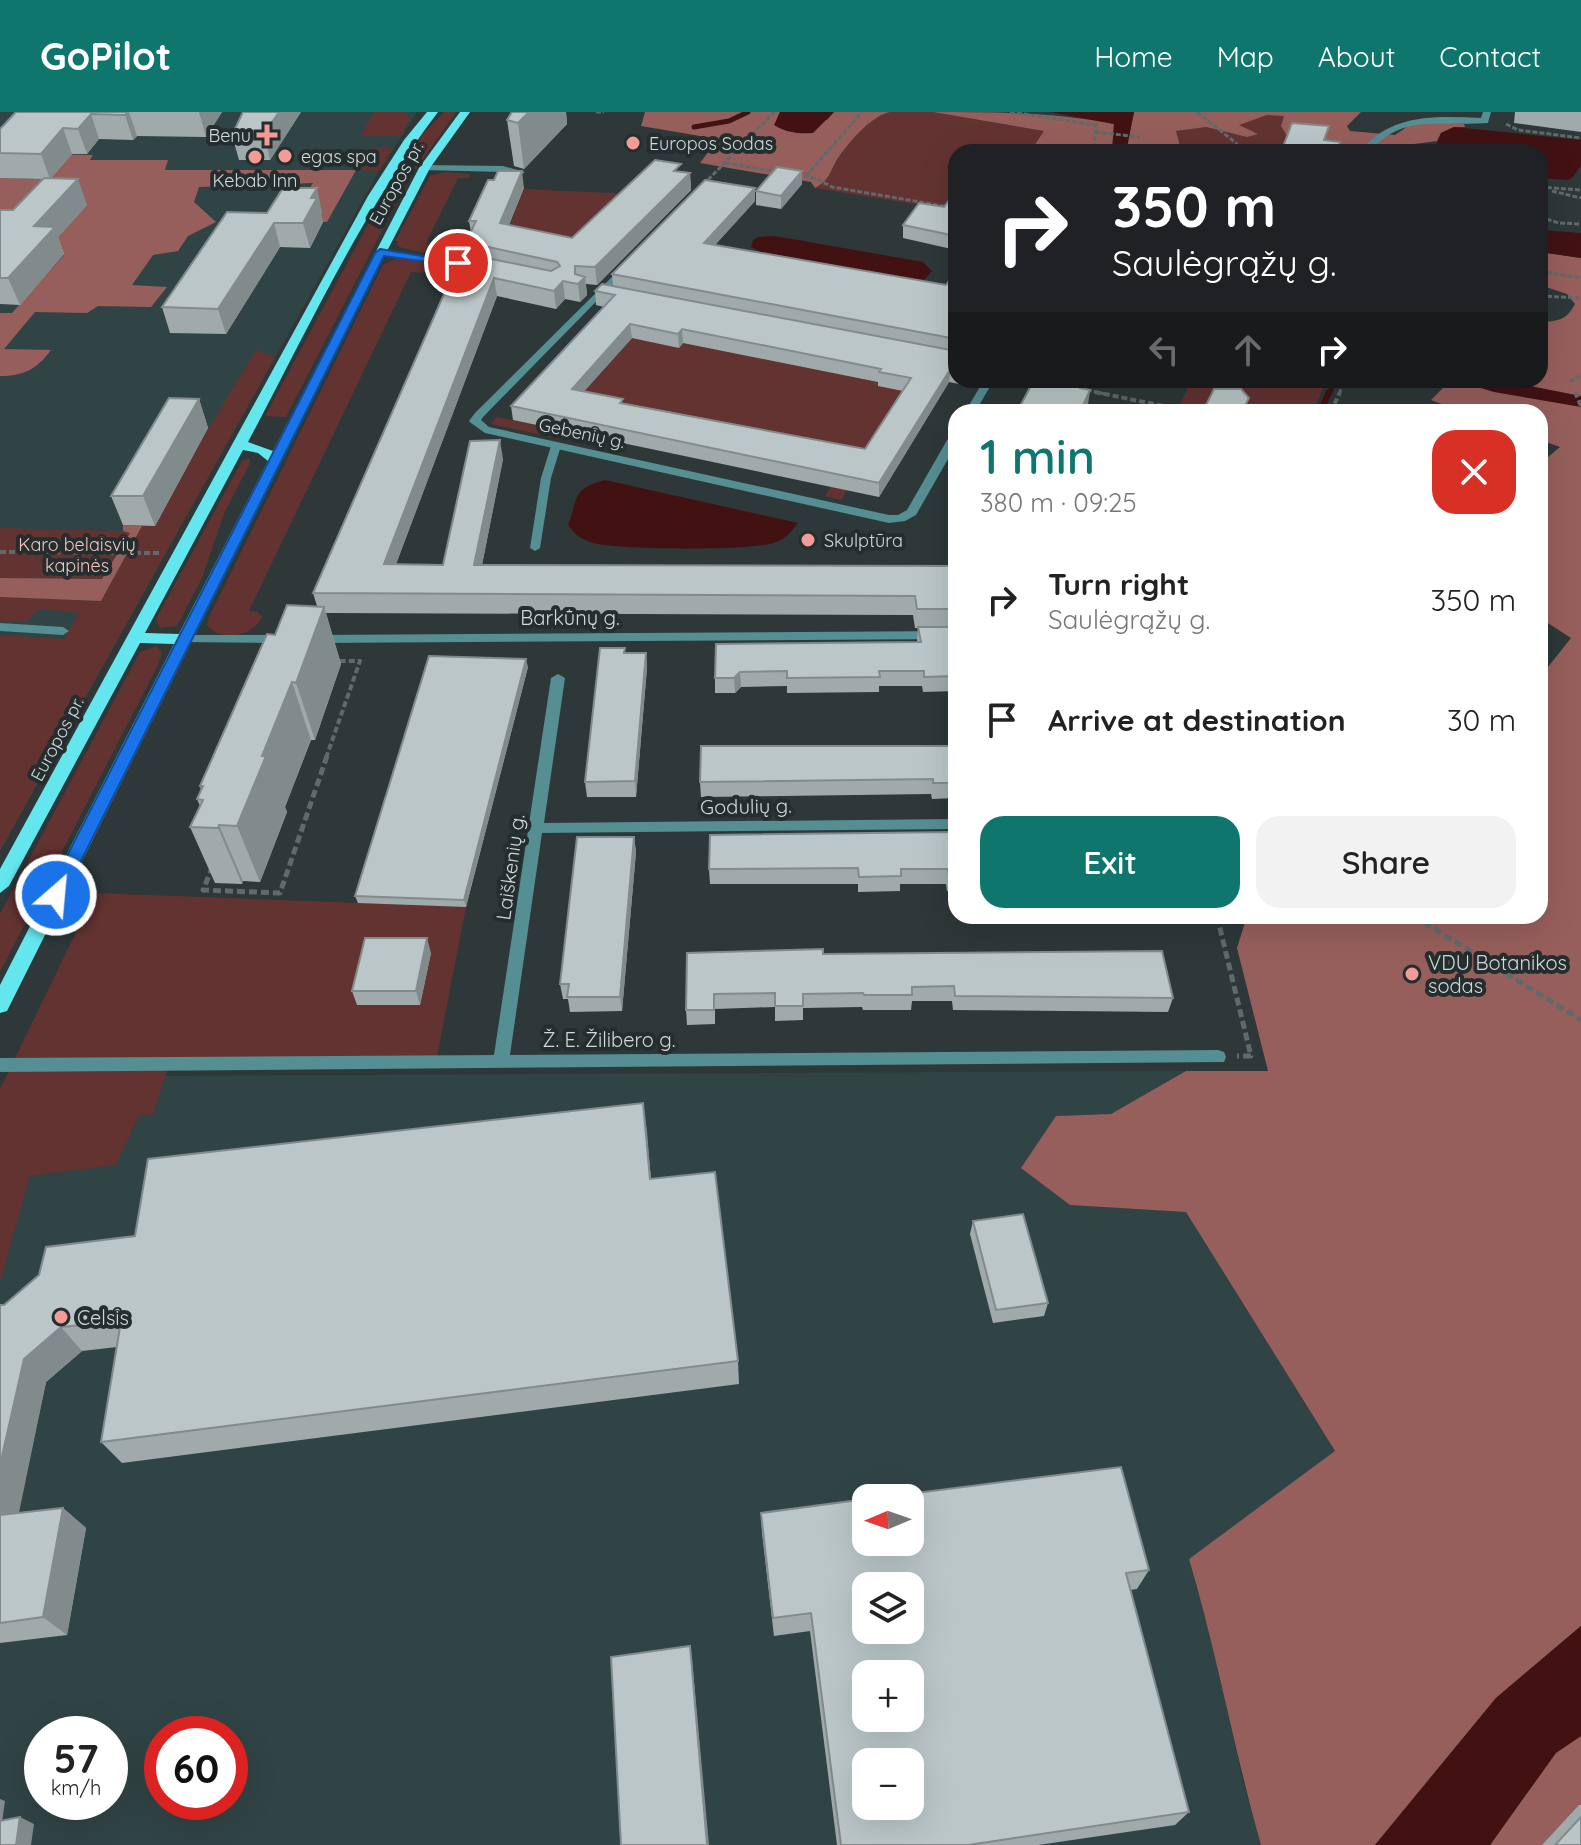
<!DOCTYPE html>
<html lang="en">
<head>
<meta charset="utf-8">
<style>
  :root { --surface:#fff; --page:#f2f2f2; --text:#222; --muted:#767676; --accent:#0f766e }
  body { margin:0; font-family:Quicksand,sans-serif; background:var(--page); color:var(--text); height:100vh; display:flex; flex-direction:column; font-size:30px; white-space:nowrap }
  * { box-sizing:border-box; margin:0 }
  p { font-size:26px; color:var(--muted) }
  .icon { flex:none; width:44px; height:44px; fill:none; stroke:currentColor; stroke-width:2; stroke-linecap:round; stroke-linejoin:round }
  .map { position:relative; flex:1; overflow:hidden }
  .panel { position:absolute; left:948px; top:292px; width:600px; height:520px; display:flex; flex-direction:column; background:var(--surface); border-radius:24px; box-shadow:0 8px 32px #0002 }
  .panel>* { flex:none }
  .guide { position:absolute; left:948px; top:32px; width:600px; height:244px; border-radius:24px; box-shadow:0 8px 32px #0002; background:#202124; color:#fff; overflow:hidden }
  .needle { width:52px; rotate:268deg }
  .controls { position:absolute; left:852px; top:1372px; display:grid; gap:16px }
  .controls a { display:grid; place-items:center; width:72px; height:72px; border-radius:16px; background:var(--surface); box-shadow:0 8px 32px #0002; font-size:40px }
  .speed { position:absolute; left:24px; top:1604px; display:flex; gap:16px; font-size:40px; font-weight:700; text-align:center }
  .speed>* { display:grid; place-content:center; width:104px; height:104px; border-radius:50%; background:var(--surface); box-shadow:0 8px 32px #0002; line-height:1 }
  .speed small { font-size:20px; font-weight:400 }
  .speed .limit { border:12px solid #d22; background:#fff; color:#111 }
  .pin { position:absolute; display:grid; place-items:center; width:68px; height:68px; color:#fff; margin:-34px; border:4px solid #fff; border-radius:50%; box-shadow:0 2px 8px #0007 }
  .me { position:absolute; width:88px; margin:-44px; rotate:27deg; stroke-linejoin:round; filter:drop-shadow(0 0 6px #0008) }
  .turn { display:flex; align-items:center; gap:28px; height:168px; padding:0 32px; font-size:36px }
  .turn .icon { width:104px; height:104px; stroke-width:2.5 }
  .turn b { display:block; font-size:56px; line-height:68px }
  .lanes { display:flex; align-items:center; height:76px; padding:0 32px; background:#0003; justify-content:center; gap:40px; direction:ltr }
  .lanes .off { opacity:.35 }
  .round { display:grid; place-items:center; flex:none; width:84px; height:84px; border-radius:24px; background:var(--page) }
  .head { display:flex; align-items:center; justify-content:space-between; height:136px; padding:0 32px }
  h1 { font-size:48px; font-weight:600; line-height:60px; color:var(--accent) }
  .primary-button { display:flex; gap:16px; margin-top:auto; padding:16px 32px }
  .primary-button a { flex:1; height:92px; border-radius:24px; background:var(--accent); color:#fff; font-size:32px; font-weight:600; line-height:92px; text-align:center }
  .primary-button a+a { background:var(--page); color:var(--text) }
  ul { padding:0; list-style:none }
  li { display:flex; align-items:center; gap:24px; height:120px; padding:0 32px }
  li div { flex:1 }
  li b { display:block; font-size:30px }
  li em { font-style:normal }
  header { display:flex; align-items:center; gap:48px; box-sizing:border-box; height:112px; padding:0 40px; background:var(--accent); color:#fff }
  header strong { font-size:38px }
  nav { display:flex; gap:44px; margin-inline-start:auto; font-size:28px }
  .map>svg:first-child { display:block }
  .built { fill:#314445; fill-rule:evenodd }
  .green { fill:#623331 }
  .forest { fill:#975f5c }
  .water { fill:#421213 }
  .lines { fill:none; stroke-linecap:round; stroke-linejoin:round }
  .stream-far1 { stroke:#421213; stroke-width:5 }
  .stream { stroke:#421213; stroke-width:6 }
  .path-far2 { stroke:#616a6b; stroke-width:3; stroke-dasharray:5 2; stroke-linecap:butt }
  .path-far1 { stroke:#616a6b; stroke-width:4; stroke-dasharray:6 3; stroke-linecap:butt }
  .path { stroke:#616a6b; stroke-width:5; stroke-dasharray:8 4; stroke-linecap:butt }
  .lane { fill:#558e93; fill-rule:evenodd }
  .street { fill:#558e93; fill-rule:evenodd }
  .primary { fill:#64e6ef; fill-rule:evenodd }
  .wall { fill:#a0aaab; fill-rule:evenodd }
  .shaded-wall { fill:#828b8b }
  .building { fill:#bac6c7; stroke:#828b8b; stroke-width:2; fill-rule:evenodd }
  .route { fill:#1a73e8; stroke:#114b97; stroke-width:2 }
  .poi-dot { fill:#f59b97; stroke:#242e2f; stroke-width:3 }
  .labels { text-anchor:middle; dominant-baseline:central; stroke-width:8; stroke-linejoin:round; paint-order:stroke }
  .far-poi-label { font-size:18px; fill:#d3d9da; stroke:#242e2f; text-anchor:start }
  .far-street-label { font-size:18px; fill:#d3d9da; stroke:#242e2f }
  .far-park-label { font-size:18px; fill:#f8c2be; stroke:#242e2f }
  .street-label { font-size:20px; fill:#d3d9da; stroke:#242e2f }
  .poi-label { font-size:20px; fill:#d3d9da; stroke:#242e2f; text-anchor:start }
</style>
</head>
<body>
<header>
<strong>GoPilot</strong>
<nav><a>Home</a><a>Map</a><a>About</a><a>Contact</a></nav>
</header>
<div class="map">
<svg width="1581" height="1733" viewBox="0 0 1581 1733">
  <rect width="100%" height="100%" fill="#2e3839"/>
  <path class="built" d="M0,0H417L379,59L0,739Z
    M1186,959L1111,1002L1056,1004L1070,1093L1186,1100L1335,1340L1189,1447L1207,1507L1242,1665L1261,1733H0V1168L30,1064L116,1052L139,1004L153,1003L165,964ZM866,1386H910V1430H866ZM866,1474H910V1518H866ZM866,1562H910V1606H866ZM42,1622H110V1690H42ZM162,1622H230V1690H162ZM866,1650H910V1694H866Z"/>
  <path class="green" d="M374,0H406L410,8L401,24H360Z
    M444,0H456L408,68L286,305L265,304L398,57L418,27Z
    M890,0H933L1045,19L1030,40H956V99L815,76C829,68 830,59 838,46C849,30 871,4 890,0Z
    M1267,3L1284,4L1281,14L1287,24L1360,34L1358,40H1189L1181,37L1176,19L1206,15L1247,25L1238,13Z
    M387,34L392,38L379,59L357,58L358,48L368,37Z
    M445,60L471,62L469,66H458L426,131L437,134L434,139L424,141L399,135L396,128L430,64Z
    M524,77L633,82L579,134L503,129Z
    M397,146L426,150L428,153L424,161L411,160L249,499L258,500L262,505C254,524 220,531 207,513L209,505L383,153Z
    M657,198L679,236L683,231L929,250L841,388L825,384L846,349L576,321L569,329L491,312L497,305L552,316Z
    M256,238L275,245L0,739V523L64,527L79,501L40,497L26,510L0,509V485L101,489L142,414L207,319Z
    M1192,268H1327L1313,300H1176Z
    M250,346V351L224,402L202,466L177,514L160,516L156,507L242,349Z
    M0,416L123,419L131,420L102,467L0,466Z
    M157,534L162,541L158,553L0,860V802L140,540Z
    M95,781L466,795L436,950H170L153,1003L139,1004L116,1053L30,1064L0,1170V977Z"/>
  <path class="forest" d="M645,0H780L775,14L827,8L834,0H890C871,4 849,30 838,46C830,59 830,68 815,76L811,70L700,51L718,27L641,14Z
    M933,0C994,0 1055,0 1114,12L1112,40H1030L1044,19Z
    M1134,0H1361L1347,14L1350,19L1395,23L1408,14L1425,9L1464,12L1465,15H1454L1441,21L1437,29L1376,37L1287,24L1281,14L1284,4L1267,3L1239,13L1258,22L1247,25L1206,15L1176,19L1181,37L1189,40H1126Z
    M13,42L93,43L90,48H168L165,58H356L327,110H317L300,92L313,71L199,75L194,90L216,110L188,124L178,139L153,143L132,173L167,175L151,195L98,194L87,201L35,200L4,237L51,238C37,257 24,264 0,264V201H12L64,143L0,109V66L50,67Z
    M1540,140L1581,146V1514L1496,1586L1375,1733H1261C1234,1638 1217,1541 1189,1447L1335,1339L1186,1100L1070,1093L1021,1056L1056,1004L1111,1002L1186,959H1268L1237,836L1247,804H1540V565L1571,526L1540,506V352L1560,335L1540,328V300H1463L1431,288L1451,268H1540V210C1558,209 1566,209 1575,192L1567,182L1540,173Z
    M123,413L142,414L101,489L0,485V466L102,467L130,421L123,419Z
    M1581,1624V1733H1490L1556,1640Z"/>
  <path class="water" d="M780,0H834L813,21C799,22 787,21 774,13Z
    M1050,0H1134L1126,40H1112L1114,12Z
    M1454,15L1581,28V53L1573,65L1568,68L1540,66V40H1414L1434,38L1441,21Z
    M1540,118L1581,121V146L1540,140Z
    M775,124L923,150L932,159L925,167L918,168L761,140L751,135L753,128L758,125Z
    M1454,268H1500L1581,284V295L1494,280Z
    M605,368L798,411C791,420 786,427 774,431C749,439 619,438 593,431C581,427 575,423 568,413C579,387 570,377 605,368Z
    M1581,1514V1624L1556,1641L1490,1733H1375L1496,1586Z"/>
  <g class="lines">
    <path class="stream-far1" d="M694,15L729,9L748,0
      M1329,282L1335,268"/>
    <path class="stream" d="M1320,300L1329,280"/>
    <path class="path-far2" d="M596,0H604
      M1010,0L1096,13L1094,35L1098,40
      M1197,0L1236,31L1242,40
      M1506,12L1518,18L1581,26
      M1095,20L1140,25
      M725,51L779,60
      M797,63L817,67L832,75L956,96
      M806,64L862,0
      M703,73L774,0
      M1540,75L1581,78
      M1552,79L1581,86
      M1540,105L1559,111L1581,112
      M1540,159L1581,166
      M1540,184L1581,186
      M1570,270L1581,263
      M1087,278L1105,282
      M1339,282L1345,268"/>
    <path class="path-far1" d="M1095,280L1183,298
      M1575,280L1581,294
      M1331,300L1340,280
      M0,440L159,441
      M326,646L360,549H335"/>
    <path class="path" d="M213,754L203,778L280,781L327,644
      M1217,804L1251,944H1237
      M1414,804L1581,908"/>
    <path class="lane" d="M556,331L561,334L551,366L540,436L535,439L530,436L541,366L551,334Z"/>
    <path class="street" d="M1483,0H1491L1488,11C1442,15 1403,0 1369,40H1360C1390,1 1436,4 1481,6Z
      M425,53L503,54L525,60L521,63L503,60L422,58L421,56Z
      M380,138L477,152L482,155L477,158L377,143L375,141Z
      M627,150L632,153L630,155L483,305L481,308L489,315L889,403H898L907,398L950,323L956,320V333L916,403L905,409L889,411L485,321L471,311L469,309L475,301Z
      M984,268H994L975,300H965Z
      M0,511L63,515L69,519L63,523L0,519Z
      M956,519V527L314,531L308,527L314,523Z
      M184,523H287L293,527L287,531L179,530L178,527Z
      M558,562L565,566L544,711L956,707V717L542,721L510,943L1218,938L1224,940L1226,945L1224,950L0,960V946L494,943L551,566Z"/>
    <path class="primary" d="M427,0H438C361,101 307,219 248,330L273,339L419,56L460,0H470L430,56L386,141L7,899L0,901V873L174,532L140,531L9,774L0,781V757L368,84L404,28ZM243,338L258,341L268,349L179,522L145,521Z"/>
  </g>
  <path class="wall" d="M16,0H222L206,25L137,24L133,28L99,27L87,42H72L51,66L87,93L58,125L64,142L20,193L0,192V98H13L43,67L0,66V17Z
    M301,0L270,48H239L232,23Z
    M511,0H566L567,12L524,57L514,54L507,8Z
    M1515,0H1581V20L1514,11Z
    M802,59V72L781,97L756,93V79Z
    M681,60L690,61L691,78L597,173L586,172L587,183L580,190L565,187L556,197L497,184L396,452L443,453L503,347L482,453L956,454V503H950L949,515L955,532H956V579L923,580L922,574H879V580L787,581V574L741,575L735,581H715V566L716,532L917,530L918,516H915L913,503L326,501L341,552L315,628H311L285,695L287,700L260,770L243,769L242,772L215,771L190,715L200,694L197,687L201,678L200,674L275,523L317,494L313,481L468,142L466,130L471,120L469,109L524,76L509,113L572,126Z
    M956,88V138L903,126V113L944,95Z
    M755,89L715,133L946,173L956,159V268H966L964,273L949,270L879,385L513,308L511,294L604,195L596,193L595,179L613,174L612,162ZM632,226L679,236L683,231L878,270V274L903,279L865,337L623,291L584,279Z
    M322,100L321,102L323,110L310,136L280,135L226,222L170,221L162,195L267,101Z
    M199,287L208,316L155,414L123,413L111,384Z
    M1205,295L1246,300H1204Z
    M625,536V541H646L647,556L636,685H587L585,670Z
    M528,555L466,795L358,791L355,784Z
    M956,634V686L932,687L931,682L701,685L700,670Z
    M956,720V779H947L946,772H900V779L858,780V772H710L709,757Z
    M634,725L636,740L622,899L570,900L568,887H563L560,872Z
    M431,841L420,893H357L352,879Z
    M687,841L823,842L1173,886L1168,900L953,898L952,889H912L911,898H863L862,895L803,896V908L775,909V895L715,897V912L687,913L686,898Z
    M643,991L651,1067L738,1249L739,1272L122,1351L101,1330L117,1235L82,1239L46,1270L18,1401L63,1396L86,1416L67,1523L0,1531V1193H4L135,1124Z
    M973,1109L1048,1191L1044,1204L993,1211L970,1122Z
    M761,1401L1149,1458L1137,1477L1130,1478L1189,1700L1175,1713L1038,1733H837L810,1519L774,1524L762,1421Z
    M1579,1693H1581V1733H1542Z"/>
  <path class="shaded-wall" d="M128,0H129L137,24L133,28L125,3Z
    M199,0H222L206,25Z
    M279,0H301L270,48L264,22Z
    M529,0H566L567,12L524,57L518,11Z
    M91,2L99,27L87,42L78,17Z
    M63,16L72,42L50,67L41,42Z
    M522,59L524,76L502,129L500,111Z
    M802,59V72L781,97V84Z
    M690,61L691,78L597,173L595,155Z
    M78,67L87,93L58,125L64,142L20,193L8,166L34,114Z
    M317,76L322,100L321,102L323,110L310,136L303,111L311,86Z
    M755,76V89L705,144L704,131Z
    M274,111L280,135L226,222L218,197Z
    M585,165L587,183L580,190L578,172Z
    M494,166L497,184L389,471L384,452Z
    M563,169L565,187L556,197L554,179Z
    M630,212L632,226L574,291L572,277Z
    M682,217L683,231L679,236L678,222Z
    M951,256L949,270L879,385V371Z
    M1082,268H1087L1080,283Z
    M1090,278L1088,293L1085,300H1080Z
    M199,287L208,316L155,414L143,384Z
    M500,328L503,347L478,473L474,453Z
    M324,495L341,552L315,628L296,571Z
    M646,541L647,556L636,685L635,669Z
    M526,547L528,555L466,795L464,788Z
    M740,560L741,575L735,581L734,566Z
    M292,570L311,628L285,695L287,700L260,770L237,714L262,644Z
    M219,713L243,769L242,772L218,716Z
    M634,725L636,740L622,899L620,885Z
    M427,826L431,841L420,893L416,879Z
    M643,991L647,1019L653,1094L650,1067Z
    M61,1215L82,1239L46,1270L14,1425L0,1414V1353L24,1247Z
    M63,1396L86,1416L67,1523L43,1505Z
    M690,1534L692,1547L709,1733H707Z
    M0,1687L5,1689L1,1717H0Z
    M20,1705L34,1712L31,1733H16Z"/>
  <path class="building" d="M16,0H128L125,3L91,2L78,17L63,16L41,42L0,41V17Z
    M243,0H279L264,22L232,23Z
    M512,0H529L518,11L507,8Z
    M1292,11L1329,14L1324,28L1340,30L1337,40H1281Z
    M655,48L681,52L674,59L690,61L595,155L575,154V162L585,165L578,172L563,169L554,179L494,166L384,452L443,453L470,329L500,328L474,453L956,454V484H949L951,497H917L915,484L313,481L462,141L551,159L560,154L557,150L466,130L476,109H469L488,68H494L498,59H522L500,111L572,126Z
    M777,55L802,59L781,84L756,79Z
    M44,66L78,67L34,114L55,115L8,166H0V98H13Z
    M705,68L755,76L704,131L946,173L956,159V227L612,162Z
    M283,76H317L311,86H317L303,111H274L218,197L162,195L227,100L267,101Z
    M950,87L956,88V124L903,113L919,91L944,95Z
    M602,172L956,239V257L951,256L879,371L511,294L615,183L595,179ZM630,212L678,222L682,217L881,257L879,260L911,266L865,337L620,291L623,287L572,277Z
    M1034,268H1083L1080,276L1090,278L1080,300H1017Z
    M1214,277H1241L1249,286L1242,300H1227L1205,295Z
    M169,286L199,287L143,384H111Z
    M287,493L324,495L296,571L292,570L262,644H266L237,714L219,713L218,716L190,715L203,688L197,687L203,674H200L267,522L275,523Z
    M918,515H952L955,532H956V564L924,565V559H879L880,565L787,566V559L740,560L734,566H715L716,532L921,530Z
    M600,536H625L624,541H646L635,669L585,670Z
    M429,544L526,547L464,788L355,784Z
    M701,634H956V671H933V667L700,670Z
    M956,720V764H949L948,757H901V764L859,765L858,756L709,757L710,723Z
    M577,725H634L620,885H567L569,872H560Z
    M365,826H427L416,879H352Z
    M823,837V842L1162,839L1173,886L955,884L954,874L912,875V883H864L863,881L803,882V894H775V881L714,882V898H686L687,841Z
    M643,991L650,1067L715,1060L738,1249L101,1330L121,1209L61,1215L24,1247L0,1353V1193H4L39,1163L46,1135L135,1124L148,1047Z
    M1023,1102L1048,1191L996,1198L973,1109Z
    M1121,1355L1149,1458L1126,1461L1189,1700L968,1733H841L811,1501L773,1506L761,1401L866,1387V1430H910V1386H877ZM866,1474H910V1518H866ZM866,1562H910V1606H866ZM866,1650H910V1694H866Z
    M63,1396L43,1505L0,1511V1403Z
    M690,1534L707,1733H621L611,1545Z
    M20,1705L16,1733H0V1709Z
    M1581,1705V1733H1555Z"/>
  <path class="route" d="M380,137L464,151L458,154L384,144L64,783L56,790L49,788L47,783L375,141Z"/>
  <g class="poi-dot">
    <path d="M263 11h8v8h8v8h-8v8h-8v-8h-8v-8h8z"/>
    <circle cx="633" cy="31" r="8"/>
    <circle cx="285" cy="44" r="8"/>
    <circle cx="255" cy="45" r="8"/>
    <circle cx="808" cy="428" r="8"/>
    <circle cx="1412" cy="862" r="8"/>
    <circle cx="61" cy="1205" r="8"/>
  </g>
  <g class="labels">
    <g class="far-poi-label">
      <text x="251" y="23" text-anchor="end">Benu</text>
      <text x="649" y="31">Europos Sodas</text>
      <text x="301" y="44">egas spa</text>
      <text x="255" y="68" text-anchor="middle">Kebab Inn</text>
      <text x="824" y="428">Skulptūra</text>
    </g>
    <g class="far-street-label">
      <text transform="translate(396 71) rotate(-61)">Europos pr.</text>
      <text transform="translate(582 321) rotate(12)">Gebenių g.</text>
      <text transform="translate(57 627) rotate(-62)">Europos pr.</text>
    </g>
    <g class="far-park-label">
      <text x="77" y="432">Karo belaisvių<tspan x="77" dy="21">kapinės</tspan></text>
    </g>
    <g class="street-label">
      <text x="570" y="505">Barkūnų g.</text>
      <text transform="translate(746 694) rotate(-1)">Godulių g.</text>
      <text transform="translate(510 755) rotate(-82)">Laiškenių g.</text>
      <text x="609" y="927">Ž. E. Žilibero g.</text>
    </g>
    <g class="poi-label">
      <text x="1428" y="850">VDU Botanikos<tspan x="1428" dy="23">sodas</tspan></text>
      <text x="77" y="1205">Celsis</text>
    </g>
  </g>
</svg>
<div class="controls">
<a><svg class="needle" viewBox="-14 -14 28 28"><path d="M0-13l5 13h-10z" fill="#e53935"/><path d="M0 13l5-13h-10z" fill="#767676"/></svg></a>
<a><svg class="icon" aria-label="layers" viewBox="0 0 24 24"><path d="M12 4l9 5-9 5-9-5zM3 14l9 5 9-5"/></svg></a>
<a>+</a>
<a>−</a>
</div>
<div class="speed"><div>57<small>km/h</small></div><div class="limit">60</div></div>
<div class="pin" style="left:458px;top:151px;background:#d93025"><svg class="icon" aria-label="arrive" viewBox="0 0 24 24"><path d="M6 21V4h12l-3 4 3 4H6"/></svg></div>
<svg class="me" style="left:56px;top:783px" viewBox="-20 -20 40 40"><circle r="17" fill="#1a73e8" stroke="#fff" stroke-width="3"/><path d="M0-11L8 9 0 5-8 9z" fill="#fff"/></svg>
<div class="guide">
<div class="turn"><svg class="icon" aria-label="right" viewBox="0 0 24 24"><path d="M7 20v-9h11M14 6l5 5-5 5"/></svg><div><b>350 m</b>Saulėgrąžų g.</div></div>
<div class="lanes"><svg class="icon off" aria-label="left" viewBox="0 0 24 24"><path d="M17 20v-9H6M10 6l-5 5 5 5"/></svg><svg class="icon off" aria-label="ahead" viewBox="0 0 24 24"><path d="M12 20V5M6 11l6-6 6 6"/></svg><svg class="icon" aria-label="right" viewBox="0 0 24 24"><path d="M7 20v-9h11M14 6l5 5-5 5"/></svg></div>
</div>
<section class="panel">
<div class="head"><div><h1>1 min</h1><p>380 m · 09:25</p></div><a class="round" style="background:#d93025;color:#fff"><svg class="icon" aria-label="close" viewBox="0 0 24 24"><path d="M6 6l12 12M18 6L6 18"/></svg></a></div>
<ul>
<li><svg class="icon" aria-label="right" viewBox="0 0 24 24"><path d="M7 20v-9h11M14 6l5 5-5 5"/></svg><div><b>Turn right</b><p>Saulėgrąžų g.</p></div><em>350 m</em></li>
<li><svg class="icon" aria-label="arrive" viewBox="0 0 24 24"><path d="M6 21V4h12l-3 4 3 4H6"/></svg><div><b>Arrive at destination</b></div><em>30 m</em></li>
</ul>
<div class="primary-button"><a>Exit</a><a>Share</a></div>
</section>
</div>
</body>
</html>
